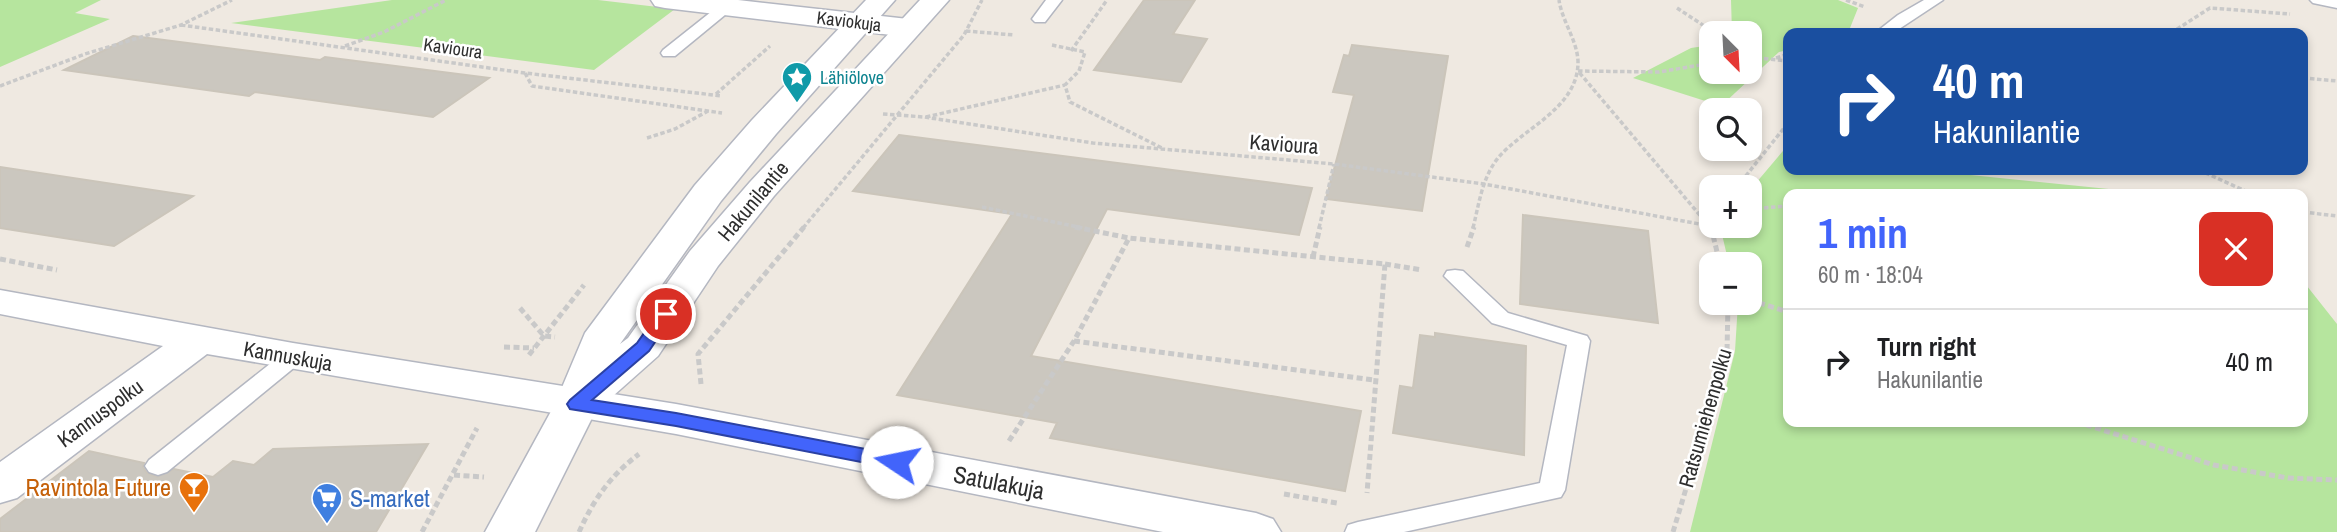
<!DOCTYPE html>
<html lang="en">
<head>
<meta charset="utf-8">
<style>
  :root { --surface:#fff; --page:#f6f6f6; --text:#202124; --muted:#757577; --line:#e0e0e0; --accent:#4264fb }
  body { margin:0; font-family:"Archivo Narrow",sans-serif; background:var(--page); color:var(--text); height:100vh; display:flex; flex-direction:column; font-size:26px; white-space:nowrap }
  * { box-sizing:border-box; margin:0 }
  p { font-size:23px; color:var(--muted) }
  .icon { flex:none; width:38px; height:38px; fill:none; stroke:currentColor; stroke-width:2; stroke-linecap:round; stroke-linejoin:round }
  .map { position:relative; flex:1; overflow:hidden }
  .sheet { position:absolute; left:1783px; top:189px; width:525px; height:238px; display:flex; flex-direction:column; background:var(--surface); border-radius:14px; box-shadow:0 4px 10px #0003 }
  .sheet>* { flex:none }
  .top-card { position:absolute; left:1783px; top:28px; width:525px; height:147px; border-radius:14px; box-shadow:0 4px 10px #0003; background:#1a4fa0; color:#fff; overflow:hidden }
  .needle { width:46px; rotate:156deg }
  .fabs { position:absolute; left:1699px; top:21px; display:grid; gap:14px }
  .fabs a { display:grid; place-items:center; width:63px; height:63px; border-radius:14px; background:var(--surface); box-shadow:0 4px 10px #0003; font-size:35px }
  .pin { position:absolute; display:grid; place-items:center; width:60px; height:60px; color:#fff; margin:-30px; border:4px solid #fff; border-radius:50%; box-shadow:0 2px 7px #0007 }
  .me { position:absolute; width:77px; margin:-38px; rotate:281deg; stroke-linejoin:round; filter:drop-shadow(0 0 5px #0008) }
  .turn { display:flex; align-items:center; gap:24px; height:147px; padding:0 35px; font-size:32px }
  .turn .icon { width:91px; height:91px; stroke-width:2.5 }
  .turn b { display:block; font-size:49px; line-height:60px }
  .round { display:grid; place-items:center; flex:none; width:74px; height:74px; border-radius:14px; background:var(--page) }
  .headline { display:flex; align-items:center; justify-content:space-between; height:119px; padding:0 35px }
  h1 { font-size:42px; font-weight:700; line-height:52px; color:var(--accent) }
  ul { padding:0; list-style:none }
  li { display:flex; align-items:center; gap:21px; height:105px; padding:0 35px; border-top:2px solid var(--line) }
  li div { flex:1 }
  li b { display:block; font-size:26px }
  li em { font-style:normal }
  .map>svg:first-child { display:block }
  .green { fill:#b6e59e }
  .building { fill:#cbc7bf; stroke:#cbc5ba; stroke-width:2 }
  .lines { fill:none; stroke-linecap:round; stroke-linejoin:round }
  .lane-casing { stroke:#b4b7c1; stroke-width:3 }
  .street-casing { stroke:#b4b7c1; stroke-width:3 }
  .secondary-casing { stroke:#b4b7c1; stroke-width:3 }
  .path-far1 { stroke:#c9c9c9; stroke-width:3.5; stroke-dasharray:4.5 2.5; stroke-linecap:butt }
  .path { stroke:#c9c9c9; stroke-width:5; stroke-dasharray:6 3.5; stroke-linecap:butt }
  .lane { fill:#fff; fill-rule:evenodd }
  .street { fill:#fff; fill-rule:evenodd }
  .secondary { fill:#fff; fill-rule:evenodd }
  .route { fill:#4264fb; stroke:#2b41a3; stroke-width:2 }
  .labels { text-anchor:middle; dominant-baseline:central; stroke-width:5; stroke-linejoin:round; paint-order:stroke }
  .far-street-label { font-size:18px; fill:#2e2e2e; stroke:#fff }
  .far-culture-label { font-size:18px; fill:#0d838f; stroke:#fff; text-anchor:start }
  .street-label { font-size:21px; fill:#2e2e2e; stroke:#fff }
  .near-street-label { font-size:24px; fill:#2e2e2e; stroke:#fff }
  .near-food-label { font-size:24px; fill:#c56008; stroke:#fff; text-anchor:end }
  .near-shop-label { font-size:24px; fill:#366cbe; stroke:#fff; text-anchor:start }
</style>
</head>
<body>
<div class="map">
<svg width="2337" height="532" viewBox="0 0 2337 532">
  <rect width="100%" height="100%" fill="#efe9e1"/>
  <path class="green" d="M0,0H101L75,13L110,19L0,67Z
    M392,0H598L675,9L594,70L231,23Z
    M1731,0H1838L1858,8L1848,33H1788V50L1779,52L1721,106L1633,78L1691,48L1711,45L1712,72H1750V33H1732Z
    M1788,145V170H1922L2158,194H1788V422H2303V281L2337,324V532H1690L1735,351L1738,303H1750V264H1729L1720,226H1750V190Z"/>
  <path class="building" d="M1144,0H1195L1173,34L1207,39L1181,82L1094,70Z
    M133,36L320,60L325,57L489,78L433,117L255,92L249,96L64,70Z
    M1352,45L1448,56L1422,211L1326,199L1354,95L1333,92L1344,55L1349,56Z
    M899,135L1312,188L1299,235L1107,209L1031,356L1361,411L1345,491L1050,438L1057,423L897,395L1012,214L853,191Z
    M0,167L193,196L114,246L0,228Z
    M1523,215L1648,231L1658,323L1520,304Z
    M1435,333L1526,346L1524,455L1393,433L1400,386L1413,388L1420,335L1435,337Z
    M428,444L376,532H0V519L89,451L144,463L143,467L147,473L157,477L174,469L213,477L233,461L254,465L273,449Z"/>
  <g class="lines">
    <g class="lane-casing">
      <path id="lane" d="M1046,0H1062L1045,22H1035L1032,19Z
        M1924,0H1943L1893,33H1875L1898,15Z
        M2310,0H2337V8L2313,3Z
        M726,2L731,4L734,7L731,10L675,56H663L661,53L663,50L721,4Z
        M1455,270L1463,271L1508,313L1587,336L1590,341L1565,490L1561,497L1552,499L1404,532H1345L1348,525L1358,522L1540,483L1567,345L1492,323L1444,276L1447,271Z
        M293,350L301,352L305,357L301,362L167,472L158,475L149,472L145,466L149,460L285,352Z"/>
    </g>
    <g class="street-casing">
      <path id="street" d="M651,0H738L908,19L918,22L922,28L918,34L908,37L665,8L655,6Z
        M0,290L293,343L676,404L1256,513L1273,519L1281,532H1163L676,434L207,354L17,498L0,503V462L163,346L0,314Z"/>
    </g>
    <g class="secondary-casing">
      <path id="secondary" d="M866,0H895L776,134L721,201L620,344L628,338L690,251L750,182L920,0H949L774,196L718,266L658,356L595,412L535,532H485L555,404L585,333L695,185L752,120Z"/>
    </g>
    <path class="path-far1" d="M1846,0L1865,7
      M1677,8L1715,33
      M181,25L525,73L722,96
      M966,31L1014,35
      M2177,33L2174,31L2210,8L2290,14
      M1052,45L1085,52L1079,71L1065,85L1070,102L1162,148
      M345,46L384,32L446,0
      M1071,51L1107,0
      M1750,57L1788,61
      M1776,58L1788,54
      M525,73L532,86L722,113
      M2303,78L2337,81
      M0,86L85,54L181,25L232,0
      M716,94L770,46
      M883,114L924,117L1093,143L1334,164L1484,184L1710,226
      M926,117L1065,85
      M647,138L675,129L708,111
      M2199,170L2252,194
      M1737,187L1788,123
      M982,207L1083,228
      M1750,209L1788,206
      M2303,212L2337,216
      M1711,225L1712,228
      M1709,226L1578,71L1659,72L1712,63
      M803,228L964,35L982,0
      M1319,228L1334,164
      M1473,228C1479,204 1482,178 1498,158C1523,128 1579,108 1578,61C1577,40 1562,21 1559,0"/>
    <path class="path" d="M1075,227L1129,238
      M1711,227L1720,264
      M1467,247L1474,227
      M1313,257L1320,227
      M0,259L57,270
      M1385,264L1422,270
      M1750,300L1788,312
      M520,308L544,336L555,337
      M1074,341L1374,380
      M504,347L534,348
      M529,355L584,285
      M701,384L698,354L804,227
      M2077,422L2214,465L2288,478L2337,480
      M1009,441L1074,341L1129,238L1385,264L1367,493
      M454,475L484,477
      M1284,494L1337,503
      M422,532L477,428
      M579,532C594,499 610,476 639,454
      M1673,532L1727,352L1728,303"/>
    <use href="#lane" class="lane"/>
    <use href="#street" class="street"/>
    <use href="#secondary" class="secondary"/>
  </g>
  <path class="route" d="M666,308L674,314L649,351L592,400L676,413L897,455L904,457L907,462L904,467L897,469L676,426L570,409L567,404L570,400L637,343L660,310Z"/>
  <defs>
    <g id="sight-pin" transform="scale(1.575)"><path d="M0 17L-7.5 6A9.5 9.5 0 1 1 7.5 6Z" fill="#0f9aa8" stroke="#fff"/><path d="M0-6L1.8-2.2L6-1.7L2.9 1.2L3.7 5.4L0 3.3L-3.7 5.4L-2.9 1.2L-6-1.7L-1.8-2.2Z" fill="#fff"/></g>
    <g id="bar-pin" transform="scale(1.575)"><path d="M0 17L-7.5 6A9.5 9.5 0 1 1 7.5 6Z" fill="#e8710a" stroke="#fff"/><path d="M-6-5H6L.8 .8V4.5H3.5V6h-7V4.5H-.8V.8Z" fill="#fff"/></g>
    <g id="supermarket-pin" transform="scale(1.575)"><path d="M0 17L-7.5 6A9.5 9.5 0 1 1 7.5 6Z" fill="#3f7fe0" stroke="#fff"/><path d="M-6-5.5h2.5l.6 2H6L4.5 2H-2.5L-4.4-4H-6ZM-1.5 3.2a1.3 1.3 0 1 0 .1 0ZM3 3.2a1.3 1.3 0 1 0 .1 0Z" fill="#fff"/></g>
  </defs>
  <g fill-rule="evenodd">
    <use href="#sight-pin" x="797" y="77"/>
    <use href="#bar-pin" x="194" y="487"/>
    <use href="#supermarket-pin" x="327" y="498"/>
  </g>
  <g class="labels">
    <g class="far-street-label">
      <text transform="translate(849 21) rotate(7)">Kaviokuja</text>
      <text transform="translate(453 48) rotate(8)">Kavioura</text>
    </g>
    <g class="far-culture-label">
      <text x="820" y="77">Lähiölove</text>
    </g>
    <g class="street-label">
      <text transform="translate(1284 144) rotate(4)">Kavioura</text>
      <text transform="translate(753 201) rotate(-50)">Hakunilantie</text>
      <text transform="translate(288 356) rotate(10)">Kannuskuja</text>
      <text transform="translate(100 413) rotate(-36)">Kannuspolku</text>
      <text transform="translate(1705 418) rotate(-74)">Ratsumiehenpolku</text>
    </g>
    <g class="near-street-label">
      <text transform="translate(999 482) rotate(11)">Satulakuja</text>
    </g>
    <g class="near-food-label">
      <text x="171" y="487">Ravintola Future</text>
    </g>
    <g class="near-shop-label">
      <text x="350" y="498">S-market</text>
    </g>
  </g>
</svg>
<div class="fabs">
<a><svg class="needle" viewBox="-14 -14 28 28"><path d="M0-13l5 13h-10z" fill="#e53935"/><path d="M0 13l5-13h-10z" fill="#757577"/></svg></a>
<a><svg class="icon" aria-label="search" viewBox="0 0 24 24"><circle cx="10" cy="10" r="6"/><path d="M15 15l6 6"/></svg></a>
<a>+</a>
<a>−</a>
</div>
<div class="pin" style="left:666px;top:314px;background:#d93025"><svg class="icon" aria-label="arrive" viewBox="0 0 24 24"><path d="M6 21V4h12l-3 4 3 4H6"/></svg></div>
<svg class="me" style="left:897px;top:462px" viewBox="-20 -20 40 40"><circle r="19" fill="#fff"/><path d="M0-13L10 11 0 6-10 11z" fill="#4264fb"/></svg>
<div class="top-card">
<div class="turn"><svg class="icon" aria-label="right" viewBox="0 0 24 24"><path d="M7 20v-9h11M14 6l5 5-5 5"/></svg><div><b>40 m</b>Hakunilantie</div></div>
</div>
<section class="sheet">
<div class="headline"><div><h1>1 min</h1><p>60 m · 18:04</p></div><a class="round" style="background:#d93025;color:#fff"><svg class="icon" aria-label="close" viewBox="0 0 24 24"><path d="M6 6l12 12M18 6L6 18"/></svg></a></div>
<ul>
<li><svg class="icon" aria-label="right" viewBox="0 0 24 24"><path d="M7 20v-9h11M14 6l5 5-5 5"/></svg><div><b>Turn right</b><p>Hakunilantie</p></div><em>40 m</em></li>
</ul>
</section>
</div>
</body>
</html>
